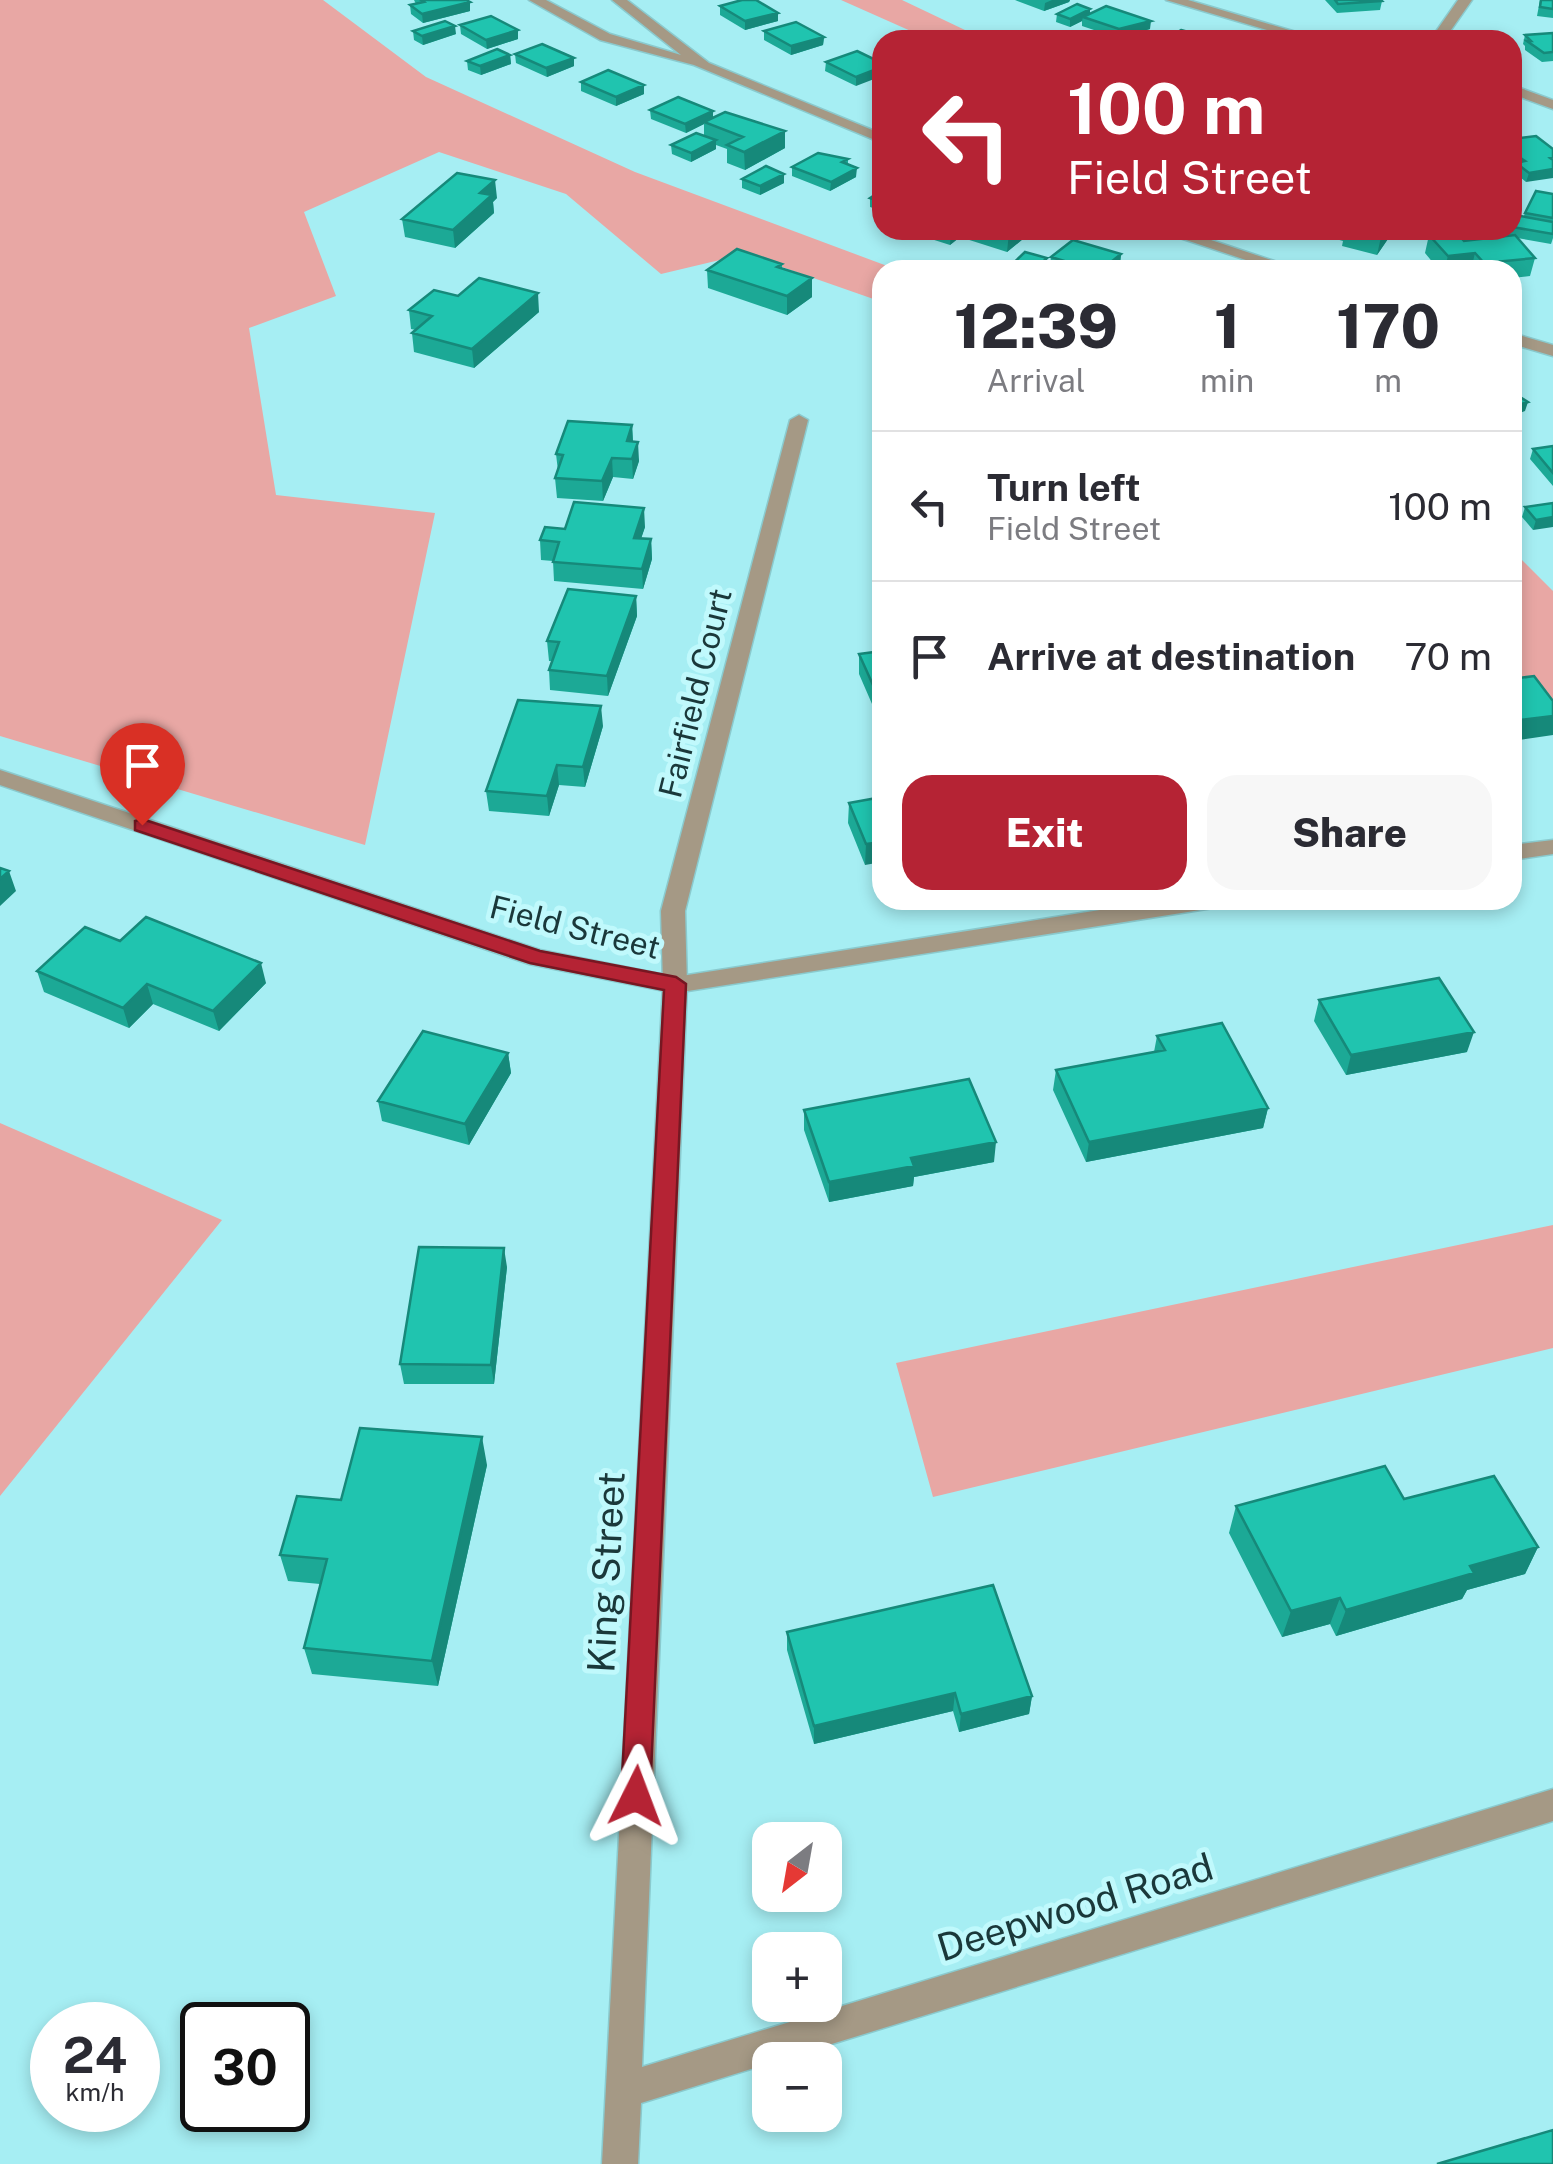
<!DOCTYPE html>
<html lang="en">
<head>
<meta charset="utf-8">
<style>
  :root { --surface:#fff; --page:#f7f7f7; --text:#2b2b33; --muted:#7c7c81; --line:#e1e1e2; --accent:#b52334 }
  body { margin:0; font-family:"Public Sans",sans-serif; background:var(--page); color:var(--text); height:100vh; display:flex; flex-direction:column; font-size:38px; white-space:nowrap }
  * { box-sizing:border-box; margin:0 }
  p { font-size:32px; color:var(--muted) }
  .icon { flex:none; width:55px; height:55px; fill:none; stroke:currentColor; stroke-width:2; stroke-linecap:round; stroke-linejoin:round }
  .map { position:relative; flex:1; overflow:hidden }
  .drawer { position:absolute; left:872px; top:260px; width:650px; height:650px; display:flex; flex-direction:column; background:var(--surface); border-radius:30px; box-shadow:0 5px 15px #0003 }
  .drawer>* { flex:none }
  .hud { position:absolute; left:872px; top:30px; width:650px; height:210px; border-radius:30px; box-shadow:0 5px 15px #0003; background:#b52334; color:#fff; overflow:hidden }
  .needle { width:65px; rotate:211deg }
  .fabs { position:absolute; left:752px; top:1822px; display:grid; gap:20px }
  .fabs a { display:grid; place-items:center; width:90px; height:90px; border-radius:20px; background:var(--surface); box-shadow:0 5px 15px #0003; font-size:50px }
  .speed { position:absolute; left:30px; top:2002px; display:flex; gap:20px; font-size:50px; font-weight:700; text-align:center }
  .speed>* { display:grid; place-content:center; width:130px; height:130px; border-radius:50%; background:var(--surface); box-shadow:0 5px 15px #0003; line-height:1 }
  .speed small { font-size:25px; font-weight:400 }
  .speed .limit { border:5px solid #111; border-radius:15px; background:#fff; color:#111 }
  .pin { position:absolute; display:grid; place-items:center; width:85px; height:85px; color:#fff; margin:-102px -42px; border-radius:50% 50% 50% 0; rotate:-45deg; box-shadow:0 0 10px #0007 }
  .pin .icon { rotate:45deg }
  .me { position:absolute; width:110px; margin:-55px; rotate:3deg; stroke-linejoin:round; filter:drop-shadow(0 0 8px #0008) }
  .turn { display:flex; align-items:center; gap:35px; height:210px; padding:0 30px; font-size:45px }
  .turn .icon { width:130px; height:130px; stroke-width:2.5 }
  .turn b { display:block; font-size:70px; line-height:85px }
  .eta { display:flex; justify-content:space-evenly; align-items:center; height:170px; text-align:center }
  .eta b { font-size:60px; font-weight:800; line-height:70px }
  .primary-button { display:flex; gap:20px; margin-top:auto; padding:20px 30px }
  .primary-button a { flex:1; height:115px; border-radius:30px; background:var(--accent); color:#fff; font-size:40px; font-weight:800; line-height:115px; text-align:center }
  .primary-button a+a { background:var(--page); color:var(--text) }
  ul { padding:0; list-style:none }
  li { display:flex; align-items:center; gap:30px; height:150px; padding:0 30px; border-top:2px solid var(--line) }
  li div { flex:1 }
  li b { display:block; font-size:38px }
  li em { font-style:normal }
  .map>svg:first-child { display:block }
  .green { fill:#e8a7a4 }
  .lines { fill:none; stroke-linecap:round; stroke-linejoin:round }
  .minor-casing { stroke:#8acace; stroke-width:3 }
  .tertiary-casing { stroke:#8acace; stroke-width:3 }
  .minor { fill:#a59985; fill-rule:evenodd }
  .tertiary { fill:#a59985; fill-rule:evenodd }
  .wall { fill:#1ca996 }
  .shaded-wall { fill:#16897a }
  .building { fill:#20c4af; stroke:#16897a; stroke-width:2.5 }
  .route { fill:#b52334; stroke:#761722; stroke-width:2.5 }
  .labels { text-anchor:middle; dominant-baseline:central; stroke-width:10; stroke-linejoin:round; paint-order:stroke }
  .street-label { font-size:32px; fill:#1a383a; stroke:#c0f9fc }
  .near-street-label { font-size:38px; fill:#1a383a; stroke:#c0f9fc }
</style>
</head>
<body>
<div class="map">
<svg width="1553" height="2164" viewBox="0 0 1553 2164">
  <rect width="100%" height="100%" fill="#a6eef3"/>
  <path class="green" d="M0,0H323L426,77L635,172L898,270H882V302L745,254L661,274L566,194L439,152L304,212L336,296L249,328L276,495L435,513L365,845L0,736Z
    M841,0H902L986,40H931Z
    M1513,551L1553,591V709L1513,673Z
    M0,1123L222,1220L0,1496Z
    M1553,1225V1348L933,1497L896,1363Z"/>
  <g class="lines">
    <g class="minor-casing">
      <path id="minor" d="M529,0H546L610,34L681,55L612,0H627L709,63L882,134V143L694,65L600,40Z
        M1458,0H1472L1444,40H1430Z
        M1156,230H1181L1301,270H1276Z
        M1512,333L1553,345V356L1512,344Z
        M799,415L808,420L685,911L687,985L642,2067L1553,1789V1821L641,2103L638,2164H602L663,985L661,911L790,420Z"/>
    </g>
    <g class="tertiary-casing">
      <path id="tertiary" d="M1166,0H1188L1323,40H1301Z
        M1512,85L1553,100V109L1512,94Z
        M0,770L540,950L675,977L1163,900H1225L1213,908L675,993L529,964L0,785Z
        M1553,840V854L1512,860V845Z"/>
    </g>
    <use href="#minor" class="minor"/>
    <use href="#tertiary" class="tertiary"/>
  </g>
  <path class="wall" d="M414,0H466L470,2V11L423,23L411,14L410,5L416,4Z
    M1015,0H1070L1069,2L1044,11Z
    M1325,0H1381L1382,1L1380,10L1337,13Z
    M1540,0H1553V18L1537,16Z
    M720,6L778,21L745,30L720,15Z
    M1090,9V14L1150,29L1118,38L1082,26V21L1070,27L1056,22L1057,14Z
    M460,25L518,39L487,49L461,34Z
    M413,31L456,34L423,45L414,40Z
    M764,31L824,37L823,45L791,55L764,40Z
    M1553,33V61L1542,62L1525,50V46L1523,44L1525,35Z
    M857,51L856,86L825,71L826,62Z
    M515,54L574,58V66L547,77L516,63Z
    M510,55L511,64L481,75L468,70L467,61Z
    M581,82L644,94L616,106L581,91Z
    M650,110L713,111V118L785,148L745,170L727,163V149L716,145V149L691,162L672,154L671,145L704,135V124L686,133L651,119Z
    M1512,139L1553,149L1526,182L1514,172L1515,165L1512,163Z
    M848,159V164L856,177L830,191L792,176V167Z
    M784,174V183L760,195L742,188V179Z
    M882,190V211L870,207V198Z
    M1553,194V238L1551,244L1517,238L1535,258L1530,276L1512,278V270H1439L1425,253L1429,235L1464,241L1507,236L1508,230H1512V219L1524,216L1525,213Z
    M497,198L493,202L494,213L455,248L405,237L402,219Z
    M929,230H1029V234L1007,252L960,237L950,245L928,238Z
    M1331,230H1419L1411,238L1392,233L1377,255L1342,246L1343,241L1329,237Z
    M1121,254L1120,264L1112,270H1062L1050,266L1051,257Z
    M782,264V269L812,278V297L787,315L708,288L707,270Z
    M458,296L539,312L474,368L414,352L412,333L416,330L411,329L409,310Z
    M632,425L633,441L639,461L633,479L613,477L603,501L557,498L555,478L558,471L556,454Z
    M1553,446V486L1530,459L1533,449Z
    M1553,503L1533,530L1522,517L1525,507Z
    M645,527L641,538L651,539L652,559L643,589L554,581L553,561L541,560L540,540L565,529Z
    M636,596L637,616L608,696L550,690L549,670L552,661H549L547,641Z
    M882,651V727L859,674V654Z
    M603,726L585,787L559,785L549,816L489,811L486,791Z
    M882,797L865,865L848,823L849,803Z
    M120,941L266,983L219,1031L153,1004L129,1028L44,992L37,971Z
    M1319,1000L1467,1052L1346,1075L1314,1021Z
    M1157,1036L1268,1108L1263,1128L1086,1162L1053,1090L1056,1070L1154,1052Z
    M508,1053L511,1073L469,1145L382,1121L378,1101Z
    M804,1110L994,1162L914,1177L913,1186L829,1202L804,1130Z
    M507,1267L494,1384H404L400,1364Z
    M487,1465L438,1686L312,1674L304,1648L320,1584L288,1581L280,1555L341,1500Z
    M1404,1499L1538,1547L1525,1574L1467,1590L1462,1599L1336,1636L1330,1624L1282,1637L1229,1533L1236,1506Z
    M787,1632L1032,1696L1029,1714L959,1732L953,1711L814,1744L787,1650Z"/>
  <path class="shaded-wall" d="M1052,0H1070L1069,2L1044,11L1045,3Z
    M470,2V11L423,23L422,14Z
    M1090,9V18L1083,17L1082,21L1070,27V19Z
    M778,13V21L745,30V21Z
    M1151,21L1150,29L1118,38L1119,29Z
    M455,26L456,34L423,45L422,36Z
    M518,30V39L487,49L486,40Z
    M824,37L823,45L791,55V46Z
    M510,55L511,64L481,75L480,66Z
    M574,58V66L547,77L546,68Z
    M882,67V76L856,86V77Z
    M644,85V94L616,106V97Z
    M713,111V120L704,122V124L686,133L685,124Z
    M785,131V148L745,170L744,152Z
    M716,140V149L691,162V153Z
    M857,168L856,177L830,191L831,182Z
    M1553,169V178L1526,182L1529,173Z
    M784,174V183L760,195V186Z
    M495,180L497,198L493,202L494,213L455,248L453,230L480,193Z
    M951,230H960V237L950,245Z
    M1013,230H1029V234L1007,252L1009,233Z
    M1386,230H1393L1392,233L1377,255L1381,237Z
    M1475,253L1471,270H1444L1448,256Z
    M1121,254L1120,264L1112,270H1101Z
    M1047,258L1046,267L1044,270H1034Z
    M812,278V297L787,315V296Z
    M538,293L539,312L474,368L472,349Z
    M1528,402L1525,411L1512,416V407Z
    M632,425L633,444L628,460L627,441Z
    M638,442L639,461L633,479L632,459Z
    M612,458L613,477L603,501L602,481Z
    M644,508L645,527L635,557L634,538Z
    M1553,517V527L1533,530L1536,520Z
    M651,539L652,559L643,589L642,569Z
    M636,596L637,616L608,696L607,676Z
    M601,706L603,726L585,787L583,767Z
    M1553,716V735L1519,740L1517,745L1512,746V726L1520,720Z
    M557,765L559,785L549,816L547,796Z
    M882,842V862L865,865L866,844Z
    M9,871L16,891L0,906V879Z
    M261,963L266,983L219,1031L213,1011Z
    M147,984L153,1004L129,1028L123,1008Z
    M1474,1032L1467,1052L1346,1075L1351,1055Z
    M508,1053L511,1073L469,1145L465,1124Z
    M1268,1108L1263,1128L1086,1162L1089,1142Z
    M996,1142L994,1162L914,1177L913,1186L829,1202V1182L911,1158Z
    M504,1248L507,1267L494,1384L491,1365Z
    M482,1437L487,1465L438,1686L432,1661Z
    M1538,1547L1525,1574L1467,1590L1462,1599L1336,1636L1346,1610L1470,1566Z
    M1340,1598L1330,1624L1282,1637L1291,1611Z
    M955,1693L953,1711L814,1744V1726Z
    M1032,1696L1029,1714L959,1732L961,1714Z"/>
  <path class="building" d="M421,0H466L470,2L422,14L410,5L424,2Z
    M742,0H756L778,13L745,21L720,6Z
    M1335,0H1381L1382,1L1338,4Z
    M1541,0H1553V9L1540,7Z
    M1077,4L1090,9L1070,19L1057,14Z
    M1106,6L1151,21L1119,29L1083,17Z
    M491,16L518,30L486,40L460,25Z
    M445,21L455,26L422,36L413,31Z
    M796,22L824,37L791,46L764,31Z
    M1181,30L1218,40H1165Z
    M1553,33V52L1544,53L1527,41H1531L1525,35Z
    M542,44L574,58L546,68L515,54Z
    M497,49L510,55L480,66L467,61Z
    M857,51L882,63V67L856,77L826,62Z
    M608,70L644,85L616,97L581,82Z
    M678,97L713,111L685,124L650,110Z
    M725,112L785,131L744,152L727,145L743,137L704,122Z
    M696,133L716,140L691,153L671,145Z
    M1536,136L1553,149V157L1550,158L1553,160V169L1529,173L1516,163L1525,161L1512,152V139Z
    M818,153L848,159L842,162L857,168L831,182L792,167Z
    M766,166L784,174L760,186L742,179Z
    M457,173L495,180L480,193L492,195L453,230L402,219Z
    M882,190V202L870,198Z
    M1536,191L1553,194V218L1525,213Z
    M1515,215L1553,222V234L1512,227V219Z
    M1354,230H1386L1381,237Z
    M1456,232L1464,241L1515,235L1535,258L1484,263L1475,253L1448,256L1429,235Z
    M1073,240L1121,254L1101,270H1094L1051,257Z
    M737,249L782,264L777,267L812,278L787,296L707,270Z
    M1025,252L1047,258L1034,270L1007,269Z
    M479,278L538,293L472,349L412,333L432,316L409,310L434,290L458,296Z
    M1512,392L1528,402L1512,407Z
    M568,421L632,425L627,441L638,442L632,459L612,458L602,481L555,478L563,455L556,454Z
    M1553,446V473L1533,449Z
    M574,502L644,508L634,538L651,539L642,569L553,562L559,542L540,540L545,527L565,529Z
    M1553,503V517L1536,520L1525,507Z
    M568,589L636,596L607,676L549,670L559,642L547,641Z
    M882,651V705L859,654Z
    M1534,676L1553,701V716L1520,720L1524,725L1512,726V679Z
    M518,700L601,706L583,767L557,765L547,796L486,791Z
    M882,797V842L866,844L849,803Z
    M0,868L9,871L0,879Z
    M146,917L261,963L213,1011L147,984L123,1008L37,971L85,927L120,941Z
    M1439,978L1474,1032L1351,1055L1319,1000Z
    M1222,1023L1268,1108L1089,1142L1056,1070L1165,1050L1157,1036Z
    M423,1031L508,1053L465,1124L378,1101Z
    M969,1079L996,1142L911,1158L914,1166L829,1182L804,1110Z
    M419,1247L504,1248L491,1365L400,1364Z
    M360,1428L482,1437L432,1661L304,1648L327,1559L280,1555L297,1496L341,1500Z
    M1385,1466L1404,1499L1494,1476L1538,1547L1470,1566L1474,1573L1346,1610L1340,1598L1291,1611L1236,1506Z
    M993,1585L1032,1696L961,1714L955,1693L814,1726L787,1632Z
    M1553,2130V2164H1437Z"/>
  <path class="route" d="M142,819L540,951L676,977L686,984L650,1796L646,1806L636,1810L625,1806L621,1796L664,990L530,963L135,830V821Z"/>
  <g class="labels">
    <g class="street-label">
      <text transform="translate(695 693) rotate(-76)">Fairfield Court</text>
      <text transform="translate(575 927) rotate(14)">Field Street</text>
    </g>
    <g class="near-street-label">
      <text transform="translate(606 1572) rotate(-87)">King Street</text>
      <text transform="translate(1075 1907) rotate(-17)">Deepwood Road</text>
    </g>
  </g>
</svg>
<div class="fabs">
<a><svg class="needle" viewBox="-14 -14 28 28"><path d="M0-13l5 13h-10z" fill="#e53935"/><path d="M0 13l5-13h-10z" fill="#7c7c81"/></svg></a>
<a>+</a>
<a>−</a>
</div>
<div class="speed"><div>24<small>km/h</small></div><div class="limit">30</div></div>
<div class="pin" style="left:142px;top:825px;background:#d93025"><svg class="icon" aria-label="arrive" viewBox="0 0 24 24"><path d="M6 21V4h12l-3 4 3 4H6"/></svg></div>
<svg class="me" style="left:636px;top:1796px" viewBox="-20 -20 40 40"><path d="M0-17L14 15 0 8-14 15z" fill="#b52334" stroke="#fff" stroke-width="4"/></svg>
<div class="hud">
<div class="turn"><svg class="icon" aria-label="left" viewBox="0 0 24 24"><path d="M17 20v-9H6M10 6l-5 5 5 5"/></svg><div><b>100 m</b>Field Street</div></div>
</div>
<section class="drawer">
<div class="eta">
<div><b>12:39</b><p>Arrival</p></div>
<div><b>1</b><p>min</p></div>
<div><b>170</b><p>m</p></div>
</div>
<ul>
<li><svg class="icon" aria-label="left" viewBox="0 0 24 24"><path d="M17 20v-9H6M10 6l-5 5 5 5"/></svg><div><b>Turn left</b><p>Field Street</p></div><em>100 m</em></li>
<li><svg class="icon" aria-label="arrive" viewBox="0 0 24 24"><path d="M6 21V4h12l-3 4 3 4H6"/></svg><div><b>Arrive at destination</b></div><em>70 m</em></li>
</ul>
<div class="primary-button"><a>Exit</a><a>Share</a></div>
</section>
</div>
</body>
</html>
